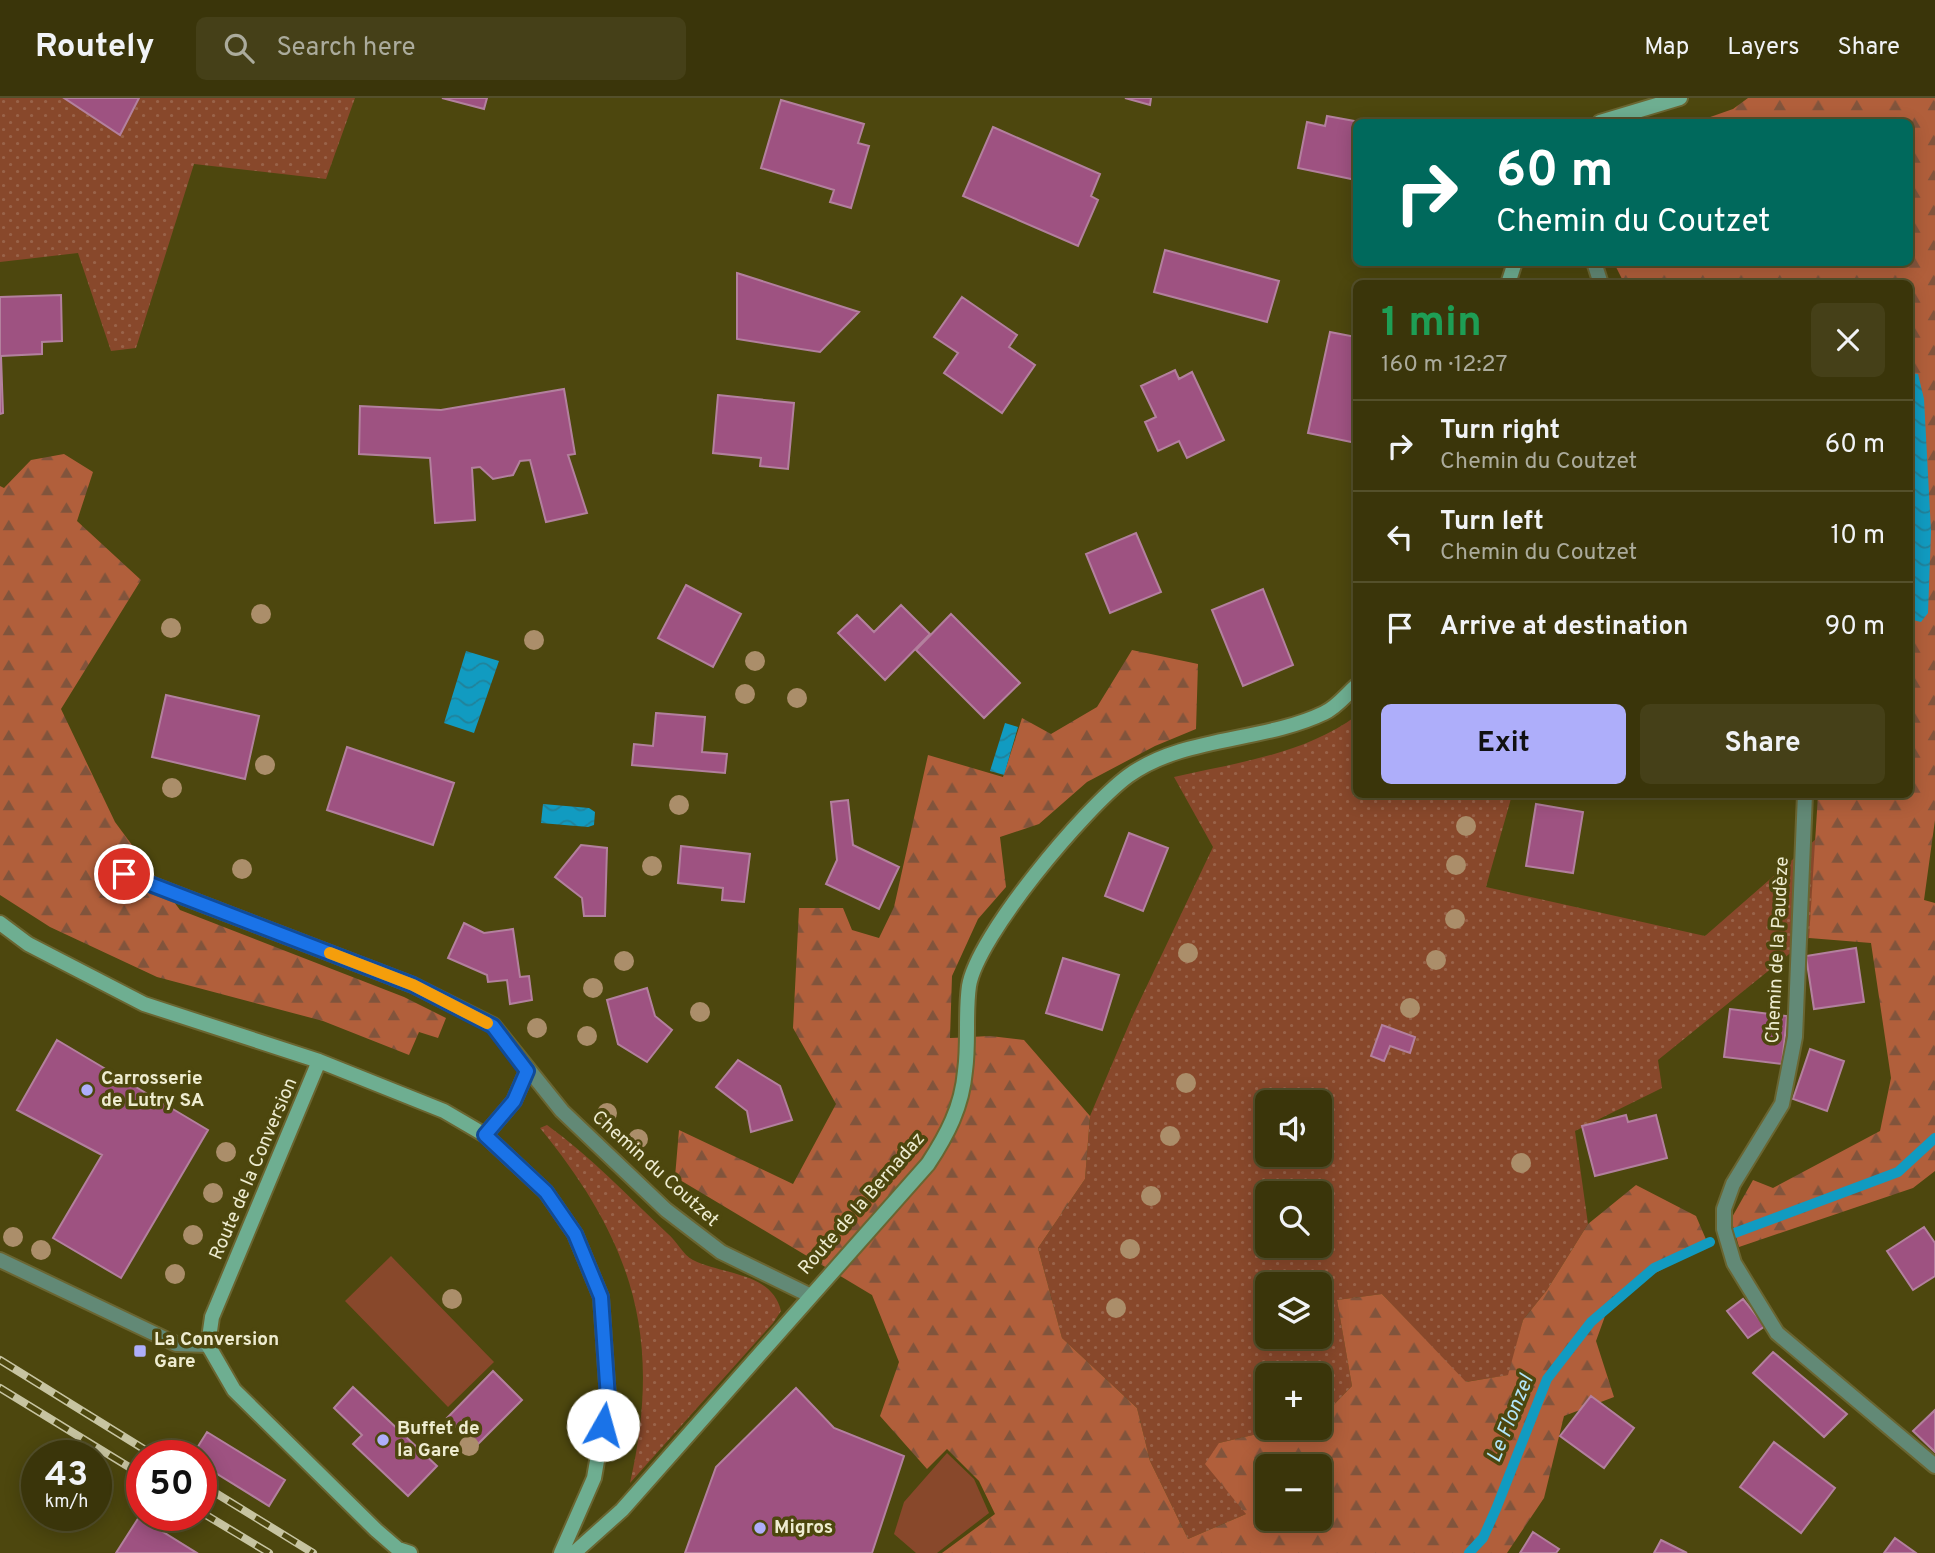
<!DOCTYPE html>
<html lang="en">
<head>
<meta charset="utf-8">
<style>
  :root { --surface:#3a350a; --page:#454018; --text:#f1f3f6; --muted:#abab9c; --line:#54502b; --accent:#aeaefa }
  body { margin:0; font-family:Overpass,sans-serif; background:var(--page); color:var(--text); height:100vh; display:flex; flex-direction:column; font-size:26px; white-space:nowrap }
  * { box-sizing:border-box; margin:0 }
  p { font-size:23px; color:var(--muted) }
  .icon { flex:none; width:38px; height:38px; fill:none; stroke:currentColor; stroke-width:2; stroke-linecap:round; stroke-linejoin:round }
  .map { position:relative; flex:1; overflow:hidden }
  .side { position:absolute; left:1353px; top:182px; width:560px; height:518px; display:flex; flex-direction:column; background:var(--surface); border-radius:10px; box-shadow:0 4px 18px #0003,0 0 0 2px var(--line) }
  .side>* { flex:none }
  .top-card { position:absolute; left:1353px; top:21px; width:560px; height:147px; border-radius:10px; box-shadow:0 4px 18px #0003,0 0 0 2px var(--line); background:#00695c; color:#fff; overflow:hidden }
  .buttons { position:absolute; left:1255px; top:992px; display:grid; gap:14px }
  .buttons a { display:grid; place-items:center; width:77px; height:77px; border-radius:10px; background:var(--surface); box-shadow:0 4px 18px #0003,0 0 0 2px var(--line); font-size:35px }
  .speed { position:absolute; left:21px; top:1342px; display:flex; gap:14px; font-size:35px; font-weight:700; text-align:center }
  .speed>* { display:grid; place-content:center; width:91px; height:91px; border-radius:50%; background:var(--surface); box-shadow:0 4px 18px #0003,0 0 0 2px var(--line); line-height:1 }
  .speed small { font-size:18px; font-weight:400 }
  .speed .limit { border:10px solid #d22; background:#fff; color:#111 }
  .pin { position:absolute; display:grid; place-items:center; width:60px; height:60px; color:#fff; margin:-30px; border:4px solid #fff; border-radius:50%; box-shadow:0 2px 7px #0007 }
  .me { position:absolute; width:77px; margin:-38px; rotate:7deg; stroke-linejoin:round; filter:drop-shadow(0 0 5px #0008) }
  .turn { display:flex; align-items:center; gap:24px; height:147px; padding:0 28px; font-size:32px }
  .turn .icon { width:91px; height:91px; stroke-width:2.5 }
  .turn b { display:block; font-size:49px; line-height:60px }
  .round { display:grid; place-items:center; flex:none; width:74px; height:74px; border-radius:10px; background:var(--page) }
  .summary { display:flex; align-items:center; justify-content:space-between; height:119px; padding:0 28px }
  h1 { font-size:42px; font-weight:700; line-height:52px; color:#1e9e55 }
  .primary-button { display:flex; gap:14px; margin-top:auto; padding:14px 28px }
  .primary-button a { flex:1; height:80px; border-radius:10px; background:var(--accent); color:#111; font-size:28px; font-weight:700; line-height:80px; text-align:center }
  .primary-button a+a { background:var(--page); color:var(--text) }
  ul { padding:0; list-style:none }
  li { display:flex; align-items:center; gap:21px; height:91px; padding:0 28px; border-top:2px solid var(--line) }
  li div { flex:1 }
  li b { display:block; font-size:26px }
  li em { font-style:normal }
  header { display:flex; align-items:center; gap:42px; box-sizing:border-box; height:98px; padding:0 35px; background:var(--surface); border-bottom:2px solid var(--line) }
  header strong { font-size:33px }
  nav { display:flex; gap:38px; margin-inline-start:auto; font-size:24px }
  .search { width:490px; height:63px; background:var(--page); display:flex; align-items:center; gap:18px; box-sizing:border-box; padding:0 24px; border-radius:10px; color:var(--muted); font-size:26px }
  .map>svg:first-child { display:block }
  .grass { fill:url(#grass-dots); fill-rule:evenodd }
  .forest { fill:url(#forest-firs); fill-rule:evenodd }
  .green { fill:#88482b }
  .water { fill:url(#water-waves) }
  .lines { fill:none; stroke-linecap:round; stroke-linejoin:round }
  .stream { stroke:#119bc1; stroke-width:10 }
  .building { fill:#9e5281; stroke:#b3809e; stroke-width:2 }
  .lane-casing { stroke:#6a6531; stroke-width:18 }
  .street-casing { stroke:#6a6531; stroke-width:18 }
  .secondary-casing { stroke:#6a6531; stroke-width:18 }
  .lane { stroke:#628976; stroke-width:14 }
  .street { stroke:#628976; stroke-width:14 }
  .secondary { stroke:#6eae91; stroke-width:14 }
  .rail-casing { stroke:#c7c4a1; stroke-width:8 }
  .rail { stroke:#4d470e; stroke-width:5; stroke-dasharray:16; stroke-linecap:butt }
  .tree { fill:#ab8e6a }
  .route-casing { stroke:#114b97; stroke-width:18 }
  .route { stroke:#1a73e8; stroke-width:12 }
  .slow { stroke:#f59e0b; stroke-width:12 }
  .poi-dot { fill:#aeaefa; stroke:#4d470e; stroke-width:2.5 }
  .labels { text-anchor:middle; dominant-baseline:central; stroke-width:7; stroke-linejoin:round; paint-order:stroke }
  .street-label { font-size:19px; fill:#eeecd0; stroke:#4d470e }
  .poi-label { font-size:19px; font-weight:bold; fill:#eeecd0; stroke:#4d470e; text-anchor:start }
  .water-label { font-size:21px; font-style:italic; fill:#b2e5f9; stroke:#4d470e }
</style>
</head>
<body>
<header>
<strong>Routely</strong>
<div class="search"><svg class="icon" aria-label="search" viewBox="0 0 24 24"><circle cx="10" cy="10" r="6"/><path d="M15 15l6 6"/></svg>Search here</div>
<nav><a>Map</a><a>Layers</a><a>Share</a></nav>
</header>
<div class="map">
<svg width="1935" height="1455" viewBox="0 0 1935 1455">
  <defs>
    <pattern id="grass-dots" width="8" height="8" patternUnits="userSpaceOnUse" patternTransform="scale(1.75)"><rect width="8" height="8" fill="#88482b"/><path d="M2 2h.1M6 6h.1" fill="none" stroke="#996349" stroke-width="1.8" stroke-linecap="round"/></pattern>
    <pattern id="forest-firs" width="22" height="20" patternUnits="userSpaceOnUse" patternTransform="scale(1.75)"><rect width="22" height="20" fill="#b15f3b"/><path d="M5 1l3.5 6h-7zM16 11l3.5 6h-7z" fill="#81543c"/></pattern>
    <pattern id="water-waves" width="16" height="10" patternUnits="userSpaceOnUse" patternTransform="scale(1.75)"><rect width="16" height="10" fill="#119bc1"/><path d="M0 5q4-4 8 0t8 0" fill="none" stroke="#21829a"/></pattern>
  </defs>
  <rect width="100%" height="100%" fill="#4d470e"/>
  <path class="grass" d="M0,0H355L326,81L194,66L136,250L111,253L78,155L0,164Z
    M1356,618V696L1512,697L1486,789L1705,838L1816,741L1809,840L1658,962L1662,990L1575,1033L1588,1126L1547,1192L1523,1222L1509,1277L1465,1284L1382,1196L1337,1202L1352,1288L1320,1321V1278H1267V1330H1283L1219,1345L1246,1416L1188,1441L1150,1363L1137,1310L1062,1240L1038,1150L1085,1081L1090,1018L1133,917L1213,749L1174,679C1235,665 1305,656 1356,618ZM1267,1004H1320V1057H1267ZM1267,1096H1320V1148H1267ZM1267,1186H1320V1239H1267Z
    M547,1027C590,1058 628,1098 667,1135C676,1142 683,1157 693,1162C723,1177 772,1174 781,1213L773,1225L630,1385C663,1239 633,1144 540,1030Z"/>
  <path class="forest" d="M1748,0H1935V722L1924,802L1935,805V1073L1913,1090L1739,1149L1731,1121L1753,1082L1773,1090L1880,1033L1891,980L1871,845L1809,840L1818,697L1909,696V186L1624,185L1614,165L1909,164V24H1696L1733,11Z
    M64,356L93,374L77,423L141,482L61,611L115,724L180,812L404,899L446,920L438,940L419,934L409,957L323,923L157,879L50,829L0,797V388L4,390L31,362Z
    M1132,552L1198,566L1196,631L1155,648L1087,684L1039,726L1000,739L1006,789L978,821L952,878L950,940L990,938L1024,942L1090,1018L1085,1081L1038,1150L1062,1240L1137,1310L1150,1363L1188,1441L1246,1416L1205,1366L1219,1345L1283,1330H1320V1321L1352,1288L1337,1202L1382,1196L1466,1284L1508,1277L1523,1222L1547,1192L1588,1126L1636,1087L1696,1118L1708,1146L1612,1199L1596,1243L1614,1299L1564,1318L1544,1400L1507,1455H942L995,1416L979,1383L947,1351L927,1371L880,1318L899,1264L872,1197L675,1079L679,1032L793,1086L836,1006L793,930L799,810H843L852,832L879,840L894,809L928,657L1003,679L1022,620L1051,636L1097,609ZM1267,1368H1320V1421H1267Z"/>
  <path class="green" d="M391,1158L494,1264L448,1309L345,1203Z
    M947,1355L974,1381L989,1415L937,1455H916L894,1436L904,1404Z"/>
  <path class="water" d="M1909,275L1918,276L1924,301L1931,433L1928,515L1921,524L1909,521Z
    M466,553L499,563L474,635L444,625Z
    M1005,625L1018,629L1004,677L990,673Z
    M543,706L589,710L595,714L594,727L588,729L541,725Z"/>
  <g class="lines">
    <path class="stream" d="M1732,1136L1898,1074L1935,1040
      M1469,1455L1483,1440L1496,1411L1547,1281L1591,1224L1654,1170L1710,1144"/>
  </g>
  <path class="building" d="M64,0H139L120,37Z
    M442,0H487L484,11Z
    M1125,0H1151L1150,7Z
    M781,2L864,26L858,45L869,48L851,110L830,104L834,92L761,70Z
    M1327,18L1360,24H1356V82L1298,70L1307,24L1325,28Z
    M993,29L1100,76L1091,98L1098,102L1078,148L963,98Z
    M1165,152L1279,183L1267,224L1154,194Z
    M737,175L859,214L820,254L737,241Z
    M61,197L62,243L42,244V256L1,258L3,315L0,316V199Z
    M962,199L1017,237L1009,249L1035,267L1002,315L944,275L958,255L934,239Z
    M1330,234L1356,239V345L1308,335Z
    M1175,272L1179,281L1192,274L1224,342L1187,360L1179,343L1158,353L1145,324L1156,319L1141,288Z
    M564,291L575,356L568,357L587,415L546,424L530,362L520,363L513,377L493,381L480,369L472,370L475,422L435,425L430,360L359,356L360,308L441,312Z
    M718,297L794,305L788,371L760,368L761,360L713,355Z
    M1136,435L1161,494L1110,515L1086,456Z
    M686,487L741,516L713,569L658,540Z
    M1263,491L1293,567L1243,588L1212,512Z
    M901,507L930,536L885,582L838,535L857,517L874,534Z
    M951,516L1020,585L984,620L916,552Z
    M166,597L259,618L245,681L152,659Z
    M656,615L705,619L702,654L727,656L725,675L632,667L634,646L653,648Z
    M347,649L454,685L433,747L327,712Z
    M848,702L853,747L899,769L879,811L826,786L837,762L831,704Z
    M1536,706L1583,714L1573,775L1526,768Z
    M1129,735L1168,750L1143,813L1105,798Z
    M581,747L607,750L605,818H584L582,800L555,779Z
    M681,748L750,756L744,804L722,802L723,790L678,785Z
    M464,825L484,835L513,831L520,879L529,878L532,902L510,906L507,882L488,884L487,877L448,860Z
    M1856,850L1864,904L1814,911L1806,858Z
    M1063,860L1119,877L1102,932L1046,915Z
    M647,890L655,918L672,932L647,964L618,946L607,902Z
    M1730,911L1787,918L1782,966L1724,959Z
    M1382,927L1415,939L1410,955L1390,948L1384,963L1371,958Z
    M57,942L208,1032L121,1180L53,1140L102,1057L17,1012Z
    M1810,951L1844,963L1827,1013L1793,1001Z
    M738,962L780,988L792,1022L751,1034L747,1013L716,989Z
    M1626,1017L1628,1024L1656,1017L1667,1060L1595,1078L1582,1028Z
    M1924,1129L1935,1145V1178L1913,1192L1887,1153Z
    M1743,1201L1765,1228L1748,1240L1727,1213Z
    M1773,1254L1847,1316L1824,1339L1753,1275Z
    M493,1273L522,1302L476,1348L447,1320Z
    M353,1289L437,1368L408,1398L353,1346L362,1337L334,1310Z
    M796,1290L834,1330L904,1358L872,1455H685L716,1369Z
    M1591,1298L1634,1330L1604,1370L1560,1338Z
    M1935,1312V1354L1913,1333Z
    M207,1334L285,1382L269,1408L201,1366V1358H192Z
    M1774,1344L1835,1390L1801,1435L1740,1389Z
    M139,1419L197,1455H116Z
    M1533,1434L1559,1451L1556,1455H1520Z
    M1895,1440L1916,1455H1884Z
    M1661,1442L1687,1455H1654Z"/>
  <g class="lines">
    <g class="lane-casing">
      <path id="lane" d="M1594,164L1601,186
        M0,1162L176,1246L208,1247"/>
    </g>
    <g class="street-casing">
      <path id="street" d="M1805,696L1795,939L1782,1006L1733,1086L1724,1111V1131L1734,1165L1777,1235L1935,1368
        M124,776L413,887L493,927L562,1013L666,1112L721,1154L809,1197
        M485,1037L514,1003L527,973"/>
    </g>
    <g class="secondary-casing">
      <path id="secondary" d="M1600,24L1680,0
        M1508,186L1515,164
        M0,825L28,846L144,906L319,963L444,1013L485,1037L546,1094L575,1136L601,1199L608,1300L594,1380L561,1455
        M319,963L212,1219L208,1247L234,1292L376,1432L398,1451L410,1455
        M574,1455L622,1412L928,1066C947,1037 962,1009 965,973C969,945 965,916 969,888C977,838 1085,710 1128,678C1183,638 1264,644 1324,615C1336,610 1347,596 1356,588"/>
    </g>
    <use href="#lane" class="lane"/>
    <use href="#street" class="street"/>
    <use href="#secondary" class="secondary"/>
    <g class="rail-casing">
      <path id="rail" d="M0,1262L155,1358
        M0,1290L142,1377
        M201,1386L313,1455
        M201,1414L269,1455"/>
    </g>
    <use href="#rail" class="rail"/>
  </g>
  <g class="tree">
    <circle cx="261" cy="516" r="10"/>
    <circle cx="171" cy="530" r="10"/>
    <circle cx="534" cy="542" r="10"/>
    <circle cx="755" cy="563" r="10"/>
    <circle cx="745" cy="596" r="10"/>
    <circle cx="797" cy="600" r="10"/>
    <circle cx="265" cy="667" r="10"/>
    <circle cx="172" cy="690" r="10"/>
    <circle cx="679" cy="707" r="10"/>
    <circle cx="1466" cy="728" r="10"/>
    <circle cx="1456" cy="767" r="10"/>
    <circle cx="652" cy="768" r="10"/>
    <circle cx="242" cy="771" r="10"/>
    <circle cx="1455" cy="821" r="10"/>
    <circle cx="1188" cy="855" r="10"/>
    <circle cx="1436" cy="862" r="10"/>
    <circle cx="624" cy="863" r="10"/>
    <circle cx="593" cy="890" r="10"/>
    <circle cx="1410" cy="910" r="10"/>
    <circle cx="700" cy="914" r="10"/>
    <circle cx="537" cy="930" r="10"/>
    <circle cx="587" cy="938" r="10"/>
    <circle cx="1186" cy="985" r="10"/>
    <circle cx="607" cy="1015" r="10"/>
    <circle cx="1170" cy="1038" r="10"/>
    <circle cx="638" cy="1041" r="10"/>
    <circle cx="226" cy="1054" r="10"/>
    <circle cx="1521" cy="1065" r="10"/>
    <circle cx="213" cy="1095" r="10"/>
    <circle cx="1151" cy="1098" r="10"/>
    <circle cx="193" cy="1137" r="10"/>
    <circle cx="13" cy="1139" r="10"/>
    <circle cx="1130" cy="1151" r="10"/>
    <circle cx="41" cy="1152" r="10"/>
    <circle cx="175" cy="1176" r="10"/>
    <circle cx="452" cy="1201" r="10"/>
    <circle cx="1116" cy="1210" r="10"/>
    <circle cx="469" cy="1348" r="10"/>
  </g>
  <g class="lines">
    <g class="route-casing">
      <path id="route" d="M124,776L413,887L493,928L527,973L514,1003L485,1037L546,1094L575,1136L601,1199L608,1300L603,1327"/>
    </g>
    <use href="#route" class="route"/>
    <path class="slow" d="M330,855L413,887L487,925"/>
  </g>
  <g class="poi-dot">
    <circle cx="87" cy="992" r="7"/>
    <rect x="133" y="1246" width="14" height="14" rx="3.5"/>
    <circle cx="383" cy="1342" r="7"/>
    <circle cx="760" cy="1430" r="7"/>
  </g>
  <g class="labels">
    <g class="street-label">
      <text transform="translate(1778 852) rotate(-87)">Chemin de la Paudèze</text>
      <text transform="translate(254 1071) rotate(-67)">Route de la Conversion</text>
      <text transform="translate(655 1071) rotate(42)">Chemin du Coutzet</text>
      <text transform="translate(862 1106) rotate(-49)">Route de la Bernadaz</text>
    </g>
    <g class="poi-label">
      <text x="101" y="981">Carrosserie<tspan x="101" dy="22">de Lutry SA</tspan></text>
      <text x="154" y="1242">La Conversion<tspan x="154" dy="22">Gare</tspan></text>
      <text x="397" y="1331">Buffet de<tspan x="397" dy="22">la Gare</tspan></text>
      <text x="774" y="1430">Migros</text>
    </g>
    <g class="water-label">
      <text transform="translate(1511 1321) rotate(-68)">Le Flonzel</text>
    </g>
  </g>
</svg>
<div class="buttons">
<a><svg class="icon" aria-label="sound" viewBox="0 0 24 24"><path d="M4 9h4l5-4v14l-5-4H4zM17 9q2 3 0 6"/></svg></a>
<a><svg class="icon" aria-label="search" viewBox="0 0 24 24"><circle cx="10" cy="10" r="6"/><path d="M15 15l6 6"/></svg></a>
<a><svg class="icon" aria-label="layers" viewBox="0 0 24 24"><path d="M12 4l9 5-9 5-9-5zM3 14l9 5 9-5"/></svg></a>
<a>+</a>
<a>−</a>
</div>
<div class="speed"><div>43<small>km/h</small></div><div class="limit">50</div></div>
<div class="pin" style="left:124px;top:776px;background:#d93025"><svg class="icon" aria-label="arrive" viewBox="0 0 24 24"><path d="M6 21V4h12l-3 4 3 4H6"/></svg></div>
<svg class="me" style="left:603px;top:1327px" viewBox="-20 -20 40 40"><circle r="19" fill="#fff"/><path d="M0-13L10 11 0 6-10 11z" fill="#1a73e8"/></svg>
<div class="top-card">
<div class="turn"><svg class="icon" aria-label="right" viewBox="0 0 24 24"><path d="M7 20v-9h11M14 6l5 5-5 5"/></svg><div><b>60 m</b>Chemin du Coutzet</div></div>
</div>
<section class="side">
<div class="summary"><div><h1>1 min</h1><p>160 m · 12:27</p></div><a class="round"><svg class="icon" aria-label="close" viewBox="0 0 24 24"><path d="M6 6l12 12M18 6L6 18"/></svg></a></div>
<ul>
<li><svg class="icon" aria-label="right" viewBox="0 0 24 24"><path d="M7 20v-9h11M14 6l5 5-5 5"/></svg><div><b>Turn right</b><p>Chemin du Coutzet</p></div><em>60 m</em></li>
<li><svg class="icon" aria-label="left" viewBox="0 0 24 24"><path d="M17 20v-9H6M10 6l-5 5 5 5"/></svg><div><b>Turn left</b><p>Chemin du Coutzet</p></div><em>10 m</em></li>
<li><svg class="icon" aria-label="arrive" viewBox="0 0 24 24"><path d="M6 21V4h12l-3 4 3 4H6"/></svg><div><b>Arrive at destination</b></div><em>90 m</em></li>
</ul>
<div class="primary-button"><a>Exit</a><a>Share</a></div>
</section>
</div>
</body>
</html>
